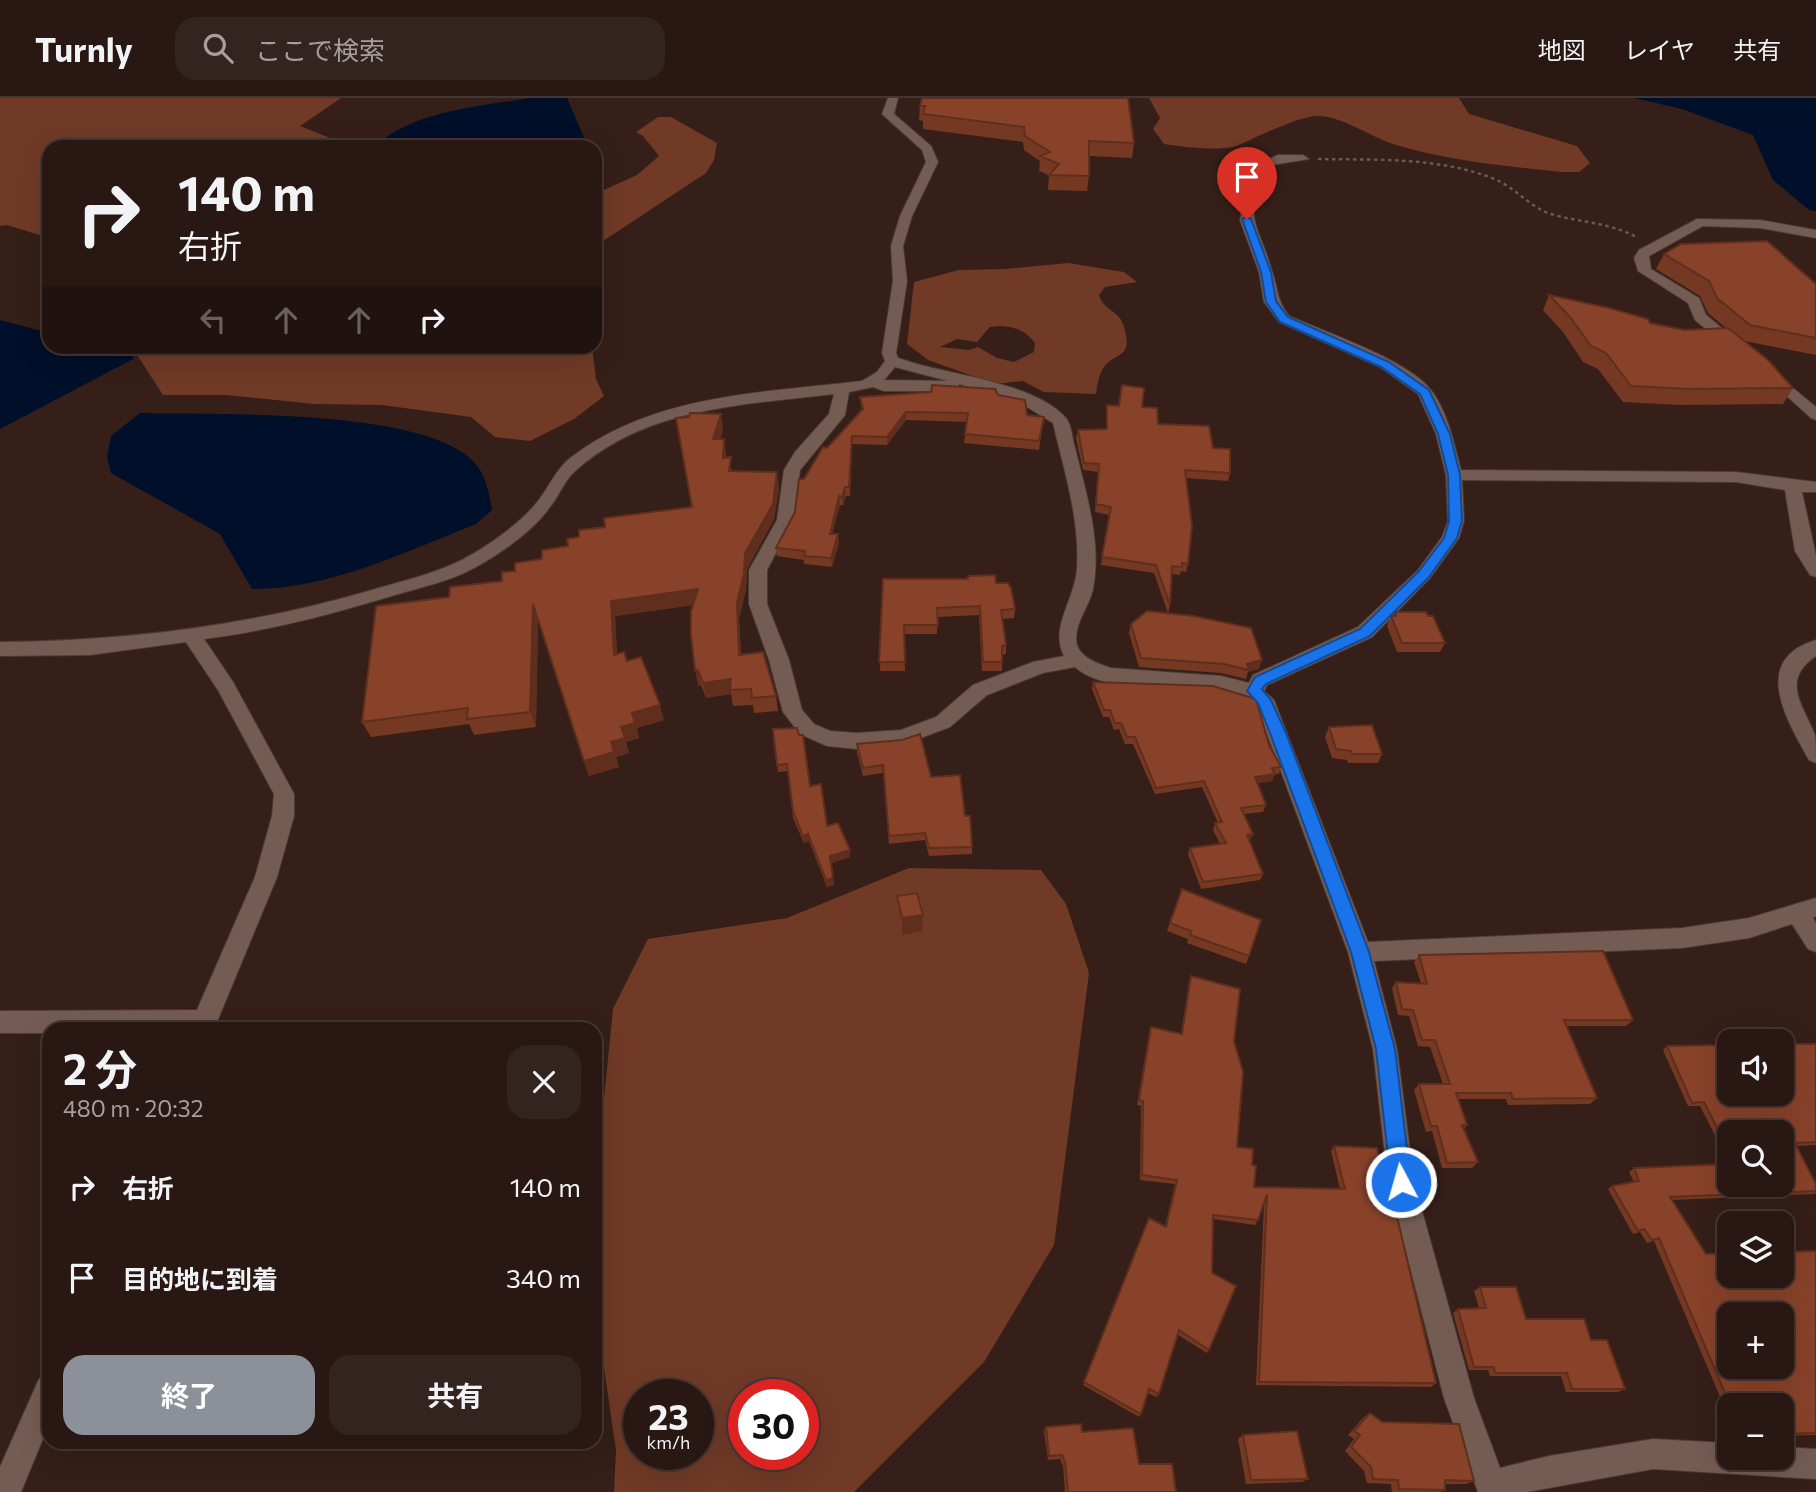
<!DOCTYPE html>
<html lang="ja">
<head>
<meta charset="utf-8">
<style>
  :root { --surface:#281712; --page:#342420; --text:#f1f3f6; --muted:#a59f9f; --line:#443632; --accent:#8c9099 }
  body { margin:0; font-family:Commissioner,"Noto Sans JP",sans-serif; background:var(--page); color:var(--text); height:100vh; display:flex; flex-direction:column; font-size:26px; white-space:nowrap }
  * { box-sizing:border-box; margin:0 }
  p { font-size:23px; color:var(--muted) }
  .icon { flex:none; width:38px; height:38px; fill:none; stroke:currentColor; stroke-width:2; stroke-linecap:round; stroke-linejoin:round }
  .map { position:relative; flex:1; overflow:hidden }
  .drawer { position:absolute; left:42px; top:924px; width:560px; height:427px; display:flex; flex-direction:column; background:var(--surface); border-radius:21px; box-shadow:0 7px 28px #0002,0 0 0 2px var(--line) }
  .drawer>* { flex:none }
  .hud { position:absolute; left:42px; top:42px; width:560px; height:214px; border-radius:21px; box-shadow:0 7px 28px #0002,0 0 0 2px var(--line); background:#281712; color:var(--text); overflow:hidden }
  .buttons { position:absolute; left:1717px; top:931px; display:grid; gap:14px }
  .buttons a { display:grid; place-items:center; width:77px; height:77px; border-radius:14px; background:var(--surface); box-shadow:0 7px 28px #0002,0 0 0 2px var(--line); font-size:35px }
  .speed { position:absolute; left:623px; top:1281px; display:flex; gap:14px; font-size:35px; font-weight:700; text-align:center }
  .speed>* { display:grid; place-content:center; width:91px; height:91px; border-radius:50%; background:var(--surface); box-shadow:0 7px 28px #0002,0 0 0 2px var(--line); line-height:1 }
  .speed small { font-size:18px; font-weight:400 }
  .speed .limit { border:10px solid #d22; background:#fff; color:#111 }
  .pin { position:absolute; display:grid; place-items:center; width:60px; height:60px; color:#fff; margin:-72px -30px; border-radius:50% 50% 50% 0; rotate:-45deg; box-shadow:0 0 7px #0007 }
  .pin .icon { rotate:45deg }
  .me { position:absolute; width:77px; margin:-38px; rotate:354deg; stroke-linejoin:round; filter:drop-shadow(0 0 5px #0008) }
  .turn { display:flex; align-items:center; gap:24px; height:147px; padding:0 21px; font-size:32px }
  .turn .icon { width:91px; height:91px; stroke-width:2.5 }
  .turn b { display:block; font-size:49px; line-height:60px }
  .lanes { display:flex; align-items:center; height:66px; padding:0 21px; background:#0003; justify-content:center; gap:35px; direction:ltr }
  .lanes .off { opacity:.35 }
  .round { display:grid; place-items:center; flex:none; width:74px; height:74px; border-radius:21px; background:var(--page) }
  .head { display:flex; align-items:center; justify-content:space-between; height:119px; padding:0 21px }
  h1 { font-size:42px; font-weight:700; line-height:52px }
  .primary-button { display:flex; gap:14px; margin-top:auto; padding:14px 21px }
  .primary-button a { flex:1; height:80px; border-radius:21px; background:var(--accent); color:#fff; font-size:28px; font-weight:700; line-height:80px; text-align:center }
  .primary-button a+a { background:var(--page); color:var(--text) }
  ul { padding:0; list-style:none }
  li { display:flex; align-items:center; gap:21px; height:91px; padding:0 21px }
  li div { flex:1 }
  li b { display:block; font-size:26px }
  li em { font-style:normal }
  header { display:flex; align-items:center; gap:42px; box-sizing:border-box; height:98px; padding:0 35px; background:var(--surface); border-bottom:2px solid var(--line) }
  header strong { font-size:33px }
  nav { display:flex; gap:38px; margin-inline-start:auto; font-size:24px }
  .search { width:490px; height:63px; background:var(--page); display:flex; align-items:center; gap:18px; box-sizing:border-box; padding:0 24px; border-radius:21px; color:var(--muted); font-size:26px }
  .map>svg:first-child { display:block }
  .green { fill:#703a27; fill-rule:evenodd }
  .water { fill:#000f2a }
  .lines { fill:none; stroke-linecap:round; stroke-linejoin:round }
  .minor-casing { stroke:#4c3a35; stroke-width:2 }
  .path { stroke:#6c5852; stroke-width:2.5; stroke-dasharray:3.5 3.5; stroke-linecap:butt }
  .minor { fill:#755c53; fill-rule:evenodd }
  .wall { fill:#753923 }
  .shaded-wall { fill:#5f2e1d }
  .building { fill:#884229; stroke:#5f2e1d; stroke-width:2; fill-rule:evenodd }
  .route { fill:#1a73e8; stroke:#114b97; stroke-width:2 }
</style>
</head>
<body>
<header>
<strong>Turnly</strong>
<div class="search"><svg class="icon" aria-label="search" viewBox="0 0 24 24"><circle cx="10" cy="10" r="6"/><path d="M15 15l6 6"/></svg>ここで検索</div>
<nav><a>地図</a><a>レイヤ</a><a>共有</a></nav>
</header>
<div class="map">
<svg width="1816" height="1394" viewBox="0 0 1816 1394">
  <rect width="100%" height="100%" fill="#351f18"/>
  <path class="green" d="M0,0H341L300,28L340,44L379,49H49V140L7,127L0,128Z
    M1149,0H1459L1469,16L1577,48L1590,65L1579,74H1562C1505,68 1448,63 1393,46C1371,39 1342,18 1318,18C1299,18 1257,39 1239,47C1223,54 1182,49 1164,46L1153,31L1160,20Z
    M658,19H671L717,45L714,62L706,75L597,147L595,153V96L637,77L659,58L643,38L636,34Z
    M1068,165L1124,174L1137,184L1105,189L1099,197C1102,211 1119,213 1123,226C1136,265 1112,251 1101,274C1098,281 1097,289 1096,296L1044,294L1023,283L995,286L928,262L907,246L914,184L959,172L1005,171ZM999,228C1015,229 1025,232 1035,245L1034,254L1014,264L997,260L978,249L969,252L940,249L957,241L977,244L990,229Z
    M132,249H592L596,281L604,298L574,321L530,343L495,339L471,319L382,307L314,306L226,297H163Z
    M909,770L1041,772L1066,806L1089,875L1054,1147L984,1264L854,1394H614L616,1353L595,1207V1090L613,911L648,841L787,820ZM639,1297H698V1356H639ZM744,1297H803V1356H744Z"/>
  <path class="water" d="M529,0H567L586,44L570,49H485L382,42C424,12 478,9 529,0Z
    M1634,0H1816V113L1809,112L1773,82L1753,37L1682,11Z
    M0,222L49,235V248L134,249L133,261L0,331Z
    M140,315C215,317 422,310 473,363C486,376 489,395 492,412L476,426C405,454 330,491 252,491L220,436L111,375L107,359L111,338Z"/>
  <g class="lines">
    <g class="minor-casing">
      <path id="minor" d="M888,0H898L894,16L931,48L938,64L912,118L903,148L907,183L896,255L898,260L917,266C957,277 1037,287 1066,320C1072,327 1072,341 1075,350C1086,395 1102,444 1093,491C1089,510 1072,528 1077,547C1081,560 1099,566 1111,570L1221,578L1249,585L1253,577L1358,529L1418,472L1442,439L1448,423L1446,377L1436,336L1418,296L1380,269L1279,224L1264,204L1259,174L1240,122L1247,90L1264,63L1278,57H1303L1309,61L1272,67C1240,121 1257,121 1272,173C1278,191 1277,203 1289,218C1325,234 1408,262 1431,292C1448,314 1454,346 1461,372L1736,374L1816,384V394H1802L1816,458V479L1810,477L1795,453L1785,392L1736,384L1462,382L1464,423L1459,440L1430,480L1372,539L1267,587L1264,593L1274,602L1368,844L1682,830L1749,820L1816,800V818L1813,820L1816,825V854L1808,851L1792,826L1749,840L1682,850L1374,863L1397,951L1414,1084L1474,1300L1500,1370L1549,1358L1653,1341L1729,1345V1360H1782V1349L1816,1351V1381L1653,1371L1527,1394H1478L1444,1300L1388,1084L1373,951L1348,854L1256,606C1204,574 1116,605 1075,569L1043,575L987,597L950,629L902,647L857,651L827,648L800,636L783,614L769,562L749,506V472L777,422L784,372L795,354L829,316L834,296C743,307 645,309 574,374C564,383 559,398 550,409C533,433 501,455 476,469C451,483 422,489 395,497C332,516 269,533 204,541L233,584L294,696V718L277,779L214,931H49V935H0V913L197,912L255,779L272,718L274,696L218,592L186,544L90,557L0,558V544C127,543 249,528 372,492C402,483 434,476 462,462C488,448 520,426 538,403C549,389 555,373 569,361C652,296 762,295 862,283L877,274L885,263L882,255L893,183L891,148L900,118L926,64L922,52L882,16ZM895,269L948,283L884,282ZM959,286L1019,304L1053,325C1064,372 1080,421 1077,470C1076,500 1049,529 1064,558L1033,564L973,587L936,619L901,632L857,635L830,633L814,626L802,612L789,562L767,506V472L793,422L800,372L845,317L849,294L873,289L884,293H953L958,291Z
        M1697,121L1760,122L1816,132V140L1760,130L1703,128L1649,158L1651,171L1699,200L1706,217L1740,245V251H1730L1695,222L1688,205L1638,173L1634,160L1639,152Z
        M1771,272L1816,309V322L1811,320L1766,279V273Z
        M1816,542V558C1780,582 1803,607 1815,637C1816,645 1816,656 1816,665L1809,662C1788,624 1749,562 1816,542Z
        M49,1276V1326L21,1394H0V1369L39,1281Z"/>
    </g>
    <path class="path" d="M1318,61C1376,62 1437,59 1492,80C1514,88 1529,109 1551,116C1581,125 1610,124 1638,140"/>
    <use href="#minor" class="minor"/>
  </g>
  <path class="wall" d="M922,0L1134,45L1132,60L1089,58V78L1087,93L1048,92L1049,77L1039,73L1040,63L1024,52L1023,44L923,31V23L919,22L920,8Z
    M1664,156L1816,186V257L1744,243L1793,290L1783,306L1680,307L1623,304L1598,271L1583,264L1563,234L1543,212L1549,197L1650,225L1685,232L1726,230L1708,215L1700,198L1656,171Z
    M998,297L1027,317L1044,319L1039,352L964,345L967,324L906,322L887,347L852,346L850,398H846L843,407H840L832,436H838L839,445L832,469L804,466V462L777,458L776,450L795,414L804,381L827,350L862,313L860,299Z
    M1107,307L1142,309L1158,326L1213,350L1230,375L1228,383L1186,380L1188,466L1186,474L1181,473L1180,477L1172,476L1170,507L1168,515L1154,475L1101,467L1109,417L1095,414L1098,374L1083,372L1076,340L1078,332L1106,331Z
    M723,332L720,341H724L726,359L732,373L779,390L774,421L747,471L746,491L739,520L741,556L776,598L778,613L754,615L753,607L733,608L731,596L706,600L701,587L698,588L693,507L615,518L617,556L627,563L664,622L637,630L639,640L626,644L629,655L616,659L619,669L589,678L538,522L536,629L474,637L469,626L371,639L362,624L449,499L502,483L515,473L568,448L579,439L605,429L692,409Z
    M883,481L996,485L1015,511L1014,520L1002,521L1006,547V556L1002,557V573H982L979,517L937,519V536H904L905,573H880Z
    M1395,514L1428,518L1445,545L1440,554H1397L1387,528L1391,518H1393Z
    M1131,526L1259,571L1248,574L1246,581L1221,575L1139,569L1129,535Z
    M1093,584L1269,647L1281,669L1279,676H1275L1272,683L1257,685L1266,707L1263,714L1243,716L1250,743H1249L1263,776L1260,782L1201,791L1188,756L1190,750L1220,746L1213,732L1215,725H1218L1202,689L1155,696L1133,646H1125L1119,631L1114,632L1109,619H1103L1092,591Z
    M1329,629L1382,656L1378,665H1348L1347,662L1332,660L1325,639Z
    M773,631L810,688L827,728L850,759L831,765L834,787L827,789L809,743L804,745L793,720L788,673L778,674Z
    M857,646L931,679L972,749V756L929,758L925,742L889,746L883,675L863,678L857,654Z
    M1182,791L1249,858L1246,866L1187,845L1188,841L1167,833Z
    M897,798L923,817L922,833L902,837L897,815Z
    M1419,857L1633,922L1626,928H1566L1597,1000L1590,1006L1508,1007L1506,1001H1458L1467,1027L1464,1031L1478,1064L1472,1070H1442L1432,1033L1426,1034L1414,992L1419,986H1443L1430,949L1418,948L1409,918L1398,917L1392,890L1396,884L1421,885L1414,864Z
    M1191,878L1234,943L1237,1049L1252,1067L1254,1089L1340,1091L1331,1053L1334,1048L1436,1285L1431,1289L1256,1287L1264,1106L1258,1122L1255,1127L1213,1121L1209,1252L1207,1255L1178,1237L1159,1296L1156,1299L1148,1295L1141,1316L1139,1319L1083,1287L1149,1120L1165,1128L1175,1086L1140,1082L1141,1008L1137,1007L1149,935L1151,929L1181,936L1189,884Z
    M1816,946V1047L1796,1048L1816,1086V1095L1814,1096L1672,1102L1706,1156L1816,1153V1337L1782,1338V1307H1729V1320L1654,1143L1647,1145L1640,1134L1633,1136L1608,1091L1612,1088L1634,1084L1629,1074L1634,1070L1782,1087L1729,1034V1065L1700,1008H1688L1663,952L1667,948Z
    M1480,1189L1526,1221L1591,1242L1625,1291L1618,1294H1566L1561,1278H1490L1488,1272H1469L1453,1215L1458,1211L1479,1210L1474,1193Z
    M1370,1315L1474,1383L1466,1386H1445V1392L1440,1394H1392L1391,1386L1367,1385L1364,1373L1345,1353L1354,1341L1348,1337L1363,1320Z
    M1046,1329L1082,1334L1139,1366L1176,1394H1065L1063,1368L1060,1361L1048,1362L1044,1333Z
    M1243,1337L1308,1381L1302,1384L1246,1386L1238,1341Z"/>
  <path class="shaded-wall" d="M906,314V322L887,347V339Z
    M721,316L723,332L716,356L713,341Z
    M852,338V346L850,398L849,389Z
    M724,341L726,356L725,375L723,360Z
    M777,374L779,390L774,421L747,471L746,491L739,520L741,572L739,557L737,505L745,455Z
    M845,389L846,398L843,407L842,399Z
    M839,398L840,407L830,444V436Z
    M838,436L839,445L832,469L831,460Z
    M698,491L701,506L615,518L618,572L614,557L611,503Z
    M533,506L538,522L536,629L530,614Z
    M1262,562L1259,571L1248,574L1247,566Z
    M695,572H698L701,587L698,588Z
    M731,581V596L706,600L703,585Z
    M660,607L664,622L637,630L639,640L626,644L629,655L616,659L619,669L589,678L584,663L611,644L632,615Z
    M1275,676L1272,683L1253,686L1255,679Z
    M808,736L809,743L804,745L803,738Z
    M1253,736L1250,743L1244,744L1247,737Z
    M850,752V759L831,765L830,758Z
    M833,780L834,787L827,789L826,782Z
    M923,817L922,833L902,837V820Z"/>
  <path class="building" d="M922,0H1128L1134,45L1089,43V78L1049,77L1059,66L1040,58L1050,54L1025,38L1024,29L923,16L925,8H920Z
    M1767,143L1816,186V240L1750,227L1717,200L1709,183L1664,156L1681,146Z
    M1549,197L1609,210L1648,221L1650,225L1685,232L1728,230L1768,262L1793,290L1689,291L1631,288L1606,255L1591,248L1570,219Z
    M932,287L995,291L998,297L1025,302L1027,317L1044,319L1039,343L965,336L968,315L906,314L887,339L852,338L849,389H845L842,399L839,398L830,436H838L831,460L804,458L805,453L776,450L795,414L799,381H804L823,349L827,350L863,311L860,299L931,294Z
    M1122,287L1144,290L1142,309L1157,310L1158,326L1209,328L1213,350L1230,351V375L1185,372L1192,428L1188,466L1182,465V469L1172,468L1170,507L1156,467L1102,459L1111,409L1096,406L1099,366L1084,365L1078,332L1107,331V307L1119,308Z
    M690,315L721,316L713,341H724L723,360L731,359L729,373L777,374L773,406L745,455L744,476L737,505L739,557L763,554L776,598L752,600L751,591L730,592L731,581L703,585L698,572H695L691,537V514L698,491L611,503L614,557L624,554L627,563L641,559L660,607L632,615L635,625L621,629L625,640L611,644L614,654L584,663L533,506L530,614L467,621L468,610L362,624L376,508L449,499L450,489L502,483V474L515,473V465L542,461V452L568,448L567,441L579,439V432L605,429L604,420L692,409L676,320L689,319Z
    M995,477L996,485H1008L1011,490L1015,511L1001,512L1006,547L1002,548V564H983L980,508L937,510L938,527H904L905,564H879L883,481H968V478Z
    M1147,513L1194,518L1251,530L1262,562L1247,566L1249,572L1224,566L1141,560L1131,526Z
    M1395,514H1426L1428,518H1433L1445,545H1402L1391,518H1396Z
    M1093,584L1213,588L1256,601L1269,647L1281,669L1272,670L1275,676L1255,679L1266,707L1241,710L1253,736L1247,737L1263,776L1203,784L1190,750L1226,745L1215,725L1222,724L1204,683L1156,690L1135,639H1127L1121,625H1115L1110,612H1104Z
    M1372,627L1382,656H1352L1351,653L1336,651L1329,629Z
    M797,630L799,637H803L810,688L821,686L827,728L838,725L850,752L830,758L833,780L826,782L808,736L803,738L793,713L787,666L777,667L773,631Z
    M920,636L931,679L960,677L965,718H970L972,749L929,750L925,735L889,738L883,667L863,670L857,646L902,642Z
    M1182,791L1261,822L1249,858L1190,837L1191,833L1170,825Z
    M917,795L923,817L902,820L897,798Z
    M1603,853L1633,922H1564L1597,1000L1513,1001L1511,995H1456L1467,1027H1462L1478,1064L1447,1065L1437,1028H1431L1419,986H1450L1435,942H1422L1413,912L1402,911L1396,884L1427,886L1419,857Z
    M1191,878L1240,891L1234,943L1243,974L1237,1049L1253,1051L1252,1067L1256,1068L1254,1089L1345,1091L1334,1048L1377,1050L1383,1072H1386L1436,1285L1259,1284L1267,1096L1258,1122L1213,1117L1212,1175L1236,1188L1209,1252L1179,1232L1159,1296L1149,1291L1141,1316L1084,1284L1149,1120L1166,1129L1177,1082L1142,1077L1143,1003L1139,1002L1151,929L1182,936Z
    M1782,946H1816V1044L1795,1045L1816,1086V1093L1670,1099L1706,1156L1729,1155V1178H1782V1154L1816,1153V1335L1782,1336V1307H1730L1659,1140L1652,1142L1644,1131L1638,1133L1612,1088L1639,1083L1634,1070L1729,1066V1087H1782V1034H1729V1052L1704,1004L1692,1005L1667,948L1729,947V996H1782ZM1729,1216H1782V1269H1729Z
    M1480,1189H1516L1526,1221H1584L1591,1242H1607L1625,1291H1572L1567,1275H1495L1494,1269H1474L1458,1211L1486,1210Z
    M1370,1315L1382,1324L1459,1326L1474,1383L1445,1382V1392L1399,1391L1398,1382L1373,1381L1371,1369L1351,1349L1360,1337L1354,1333Z
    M1081,1326L1082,1334L1133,1330L1139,1366H1172L1176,1394H1068L1065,1364L1062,1357L1049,1358L1046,1329Z
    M1297,1333L1308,1381L1251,1382L1243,1337Z"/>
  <path class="route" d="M1247,119L1251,121L1271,174L1276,203L1288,219L1389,264L1429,292L1450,336L1460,377L1462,423L1457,440L1429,479L1370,538L1266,586L1262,591L1271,602L1286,635L1369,854L1395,951L1411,1084L1408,1091L1401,1094L1394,1091L1391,1084L1376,951L1351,854L1270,635L1258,605L1247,593L1255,579L1360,531L1419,473L1444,440L1449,423L1448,377L1438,336L1420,296L1381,269L1280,224L1266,204L1261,174L1242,121Z"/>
</svg>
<div class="buttons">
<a><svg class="icon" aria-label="sound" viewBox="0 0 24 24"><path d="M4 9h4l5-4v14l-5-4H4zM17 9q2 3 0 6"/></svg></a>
<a><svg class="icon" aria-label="search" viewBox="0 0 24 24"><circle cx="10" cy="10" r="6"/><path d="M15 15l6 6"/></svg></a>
<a><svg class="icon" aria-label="layers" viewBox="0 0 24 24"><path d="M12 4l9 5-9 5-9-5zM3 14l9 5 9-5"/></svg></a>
<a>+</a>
<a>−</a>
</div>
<div class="speed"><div>23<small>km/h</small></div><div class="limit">30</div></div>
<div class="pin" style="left:1247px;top:121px;background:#d93025"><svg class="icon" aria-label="arrive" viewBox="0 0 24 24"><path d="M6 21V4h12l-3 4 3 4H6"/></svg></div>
<svg class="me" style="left:1401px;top:1084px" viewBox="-20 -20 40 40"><circle r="17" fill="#1a73e8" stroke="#fff" stroke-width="3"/><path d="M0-11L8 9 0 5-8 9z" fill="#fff"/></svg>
<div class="hud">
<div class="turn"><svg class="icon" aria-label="right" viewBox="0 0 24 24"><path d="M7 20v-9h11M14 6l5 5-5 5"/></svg><div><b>140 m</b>右折</div></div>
<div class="lanes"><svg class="icon off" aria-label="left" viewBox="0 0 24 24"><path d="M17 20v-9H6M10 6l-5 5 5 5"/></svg><svg class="icon off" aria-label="ahead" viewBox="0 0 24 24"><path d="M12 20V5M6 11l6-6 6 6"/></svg><svg class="icon off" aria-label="ahead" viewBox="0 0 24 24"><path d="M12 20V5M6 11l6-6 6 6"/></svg><svg class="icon" aria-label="right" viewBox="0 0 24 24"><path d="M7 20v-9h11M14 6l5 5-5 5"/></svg></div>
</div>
<section class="drawer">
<div class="head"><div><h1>2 分</h1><p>480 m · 20:32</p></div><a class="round"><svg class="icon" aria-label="close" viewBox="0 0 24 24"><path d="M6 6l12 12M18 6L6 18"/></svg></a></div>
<ul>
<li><svg class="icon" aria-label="right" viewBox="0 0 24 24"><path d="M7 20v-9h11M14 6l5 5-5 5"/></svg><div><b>右折</b></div><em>140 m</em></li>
<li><svg class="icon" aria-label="arrive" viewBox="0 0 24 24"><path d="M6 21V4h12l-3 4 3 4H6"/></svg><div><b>目的地に到着</b></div><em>340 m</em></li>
</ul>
<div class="primary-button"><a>終了</a><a>共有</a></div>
</section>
</div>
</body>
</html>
